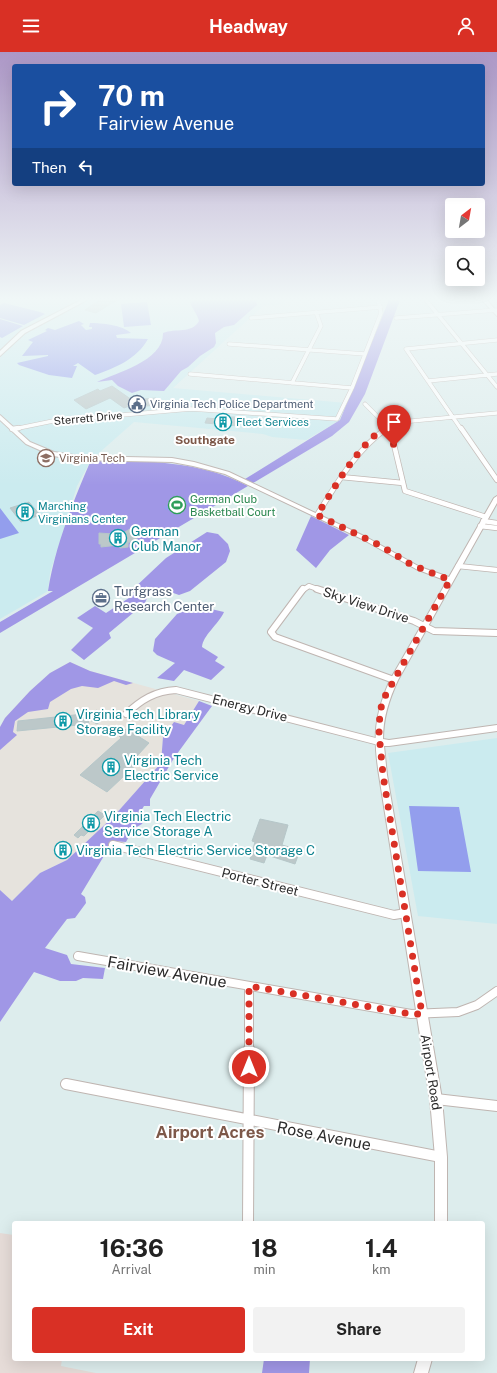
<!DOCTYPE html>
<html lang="en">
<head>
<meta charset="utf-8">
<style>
  :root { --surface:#fff; --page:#f2f2f2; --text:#222; --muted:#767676; --accent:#d93025 }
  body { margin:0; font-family:"Public Sans",sans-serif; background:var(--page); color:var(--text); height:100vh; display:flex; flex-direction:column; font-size:15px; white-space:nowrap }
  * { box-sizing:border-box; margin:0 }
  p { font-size:13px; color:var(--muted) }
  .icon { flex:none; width:22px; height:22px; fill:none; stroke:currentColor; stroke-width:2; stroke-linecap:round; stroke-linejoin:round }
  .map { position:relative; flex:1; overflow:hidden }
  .panel { position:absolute; left:12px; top:1169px; width:473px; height:140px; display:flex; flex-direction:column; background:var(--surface); border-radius:4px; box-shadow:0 4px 16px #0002 }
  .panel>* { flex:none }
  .banner { position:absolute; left:12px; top:12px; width:473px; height:122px; border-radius:4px; box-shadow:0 4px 16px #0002; background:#1a4fa0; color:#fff; overflow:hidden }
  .needle { width:26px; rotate:31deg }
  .buttons { position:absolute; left:445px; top:146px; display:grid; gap:8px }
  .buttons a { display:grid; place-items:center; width:40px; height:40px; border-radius:4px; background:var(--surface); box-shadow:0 4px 16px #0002; font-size:20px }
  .pin { position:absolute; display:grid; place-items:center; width:34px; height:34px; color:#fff; margin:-41px -17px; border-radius:50% 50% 50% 0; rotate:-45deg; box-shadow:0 0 4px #0007 }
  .pin .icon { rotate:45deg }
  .me { position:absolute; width:44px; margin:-22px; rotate:0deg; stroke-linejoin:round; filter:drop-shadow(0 0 3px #0008) }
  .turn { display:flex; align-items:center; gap:14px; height:84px; padding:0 20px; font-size:18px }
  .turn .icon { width:52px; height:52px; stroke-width:2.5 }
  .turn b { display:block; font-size:28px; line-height:34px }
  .then { display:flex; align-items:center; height:38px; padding:0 20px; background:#0003; gap:8px; font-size:15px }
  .eta { display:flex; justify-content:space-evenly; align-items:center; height:68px; text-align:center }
  .eta b { font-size:24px; font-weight:700; line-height:28px }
  .primary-button { display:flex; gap:8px; margin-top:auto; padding:8px 20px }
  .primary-button a { flex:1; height:46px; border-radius:4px; background:var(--accent); color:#fff; font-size:16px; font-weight:700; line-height:46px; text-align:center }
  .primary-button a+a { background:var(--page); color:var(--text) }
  header { display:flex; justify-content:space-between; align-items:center; height:52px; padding:0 20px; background:var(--accent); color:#fff; font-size:18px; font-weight:700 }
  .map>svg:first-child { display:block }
  .industrial { fill:#e6e3dd }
  .education { fill:#cbebef }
  .airport { fill:#e6dcd8 }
  .green { fill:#a097e6 }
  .pitch { fill:#939eed }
  .building { fill:#bcc8c9; stroke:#b6c7c9 }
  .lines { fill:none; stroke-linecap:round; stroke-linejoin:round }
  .minor-far4-casing { stroke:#bfb5b1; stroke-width:4.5 }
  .minor-far3-casing { stroke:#bfb5b1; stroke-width:6 }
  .minor-far2-casing { stroke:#bfb5b1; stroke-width:8 }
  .minor-far1-casing { stroke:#bfb5b1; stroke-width:10 }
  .minor-casing { stroke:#bfb5b1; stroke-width:12 }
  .tertiary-casing { stroke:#bfb5b1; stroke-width:2 }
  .secondary-casing { stroke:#bfb5b1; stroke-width:2 }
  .minor-far4 { stroke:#fff; stroke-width:3.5 }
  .minor-far3 { stroke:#fff; stroke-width:4.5 }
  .minor-far2 { stroke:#fff; stroke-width:6 }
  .minor-far1 { stroke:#fff; stroke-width:8 }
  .minor { stroke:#fff; stroke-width:10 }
  .tertiary { fill:#fff; fill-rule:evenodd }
  .secondary { fill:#fff; fill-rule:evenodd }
  .route { stroke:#d93025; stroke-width:7; stroke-dasharray:0 12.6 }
  .labels { text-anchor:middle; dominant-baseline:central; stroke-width:4; stroke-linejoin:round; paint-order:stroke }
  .far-service-label { font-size:11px; fill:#4e5e75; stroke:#fff; text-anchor:start }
  .far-street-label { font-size:11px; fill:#2b2b2b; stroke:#fff }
  .far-culture-label { font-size:11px; fill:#0d838f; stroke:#fff; text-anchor:start }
  .far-education-label { font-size:11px; fill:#785e54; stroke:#fff; text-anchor:start }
  .far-leisure-label { font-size:11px; fill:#27864d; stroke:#fff; text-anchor:start }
  .far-neighbourhood-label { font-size:12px; font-weight:bold; fill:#7d5849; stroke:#fff }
  .culture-label { font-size:13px; fill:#0d838f; stroke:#fff; text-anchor:start }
  .service-label { font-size:13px; fill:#4e5e75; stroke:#fff; text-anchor:start }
  .street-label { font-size:13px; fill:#2b2b2b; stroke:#fff }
  .near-street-label { font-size:16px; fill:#2b2b2b; stroke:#fff }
  .near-neighbourhood-label { font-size:17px; font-weight:bold; fill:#7d5849; stroke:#fff }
</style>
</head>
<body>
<header><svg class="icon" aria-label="menu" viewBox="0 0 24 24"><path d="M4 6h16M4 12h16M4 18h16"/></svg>Headway<svg class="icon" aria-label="person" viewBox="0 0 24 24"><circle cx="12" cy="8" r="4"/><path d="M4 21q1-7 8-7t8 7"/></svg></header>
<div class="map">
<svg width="497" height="1321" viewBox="0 0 497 1321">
  <rect width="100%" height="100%" fill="#ddeded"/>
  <path class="industrial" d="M70,610L90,619L199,649L184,673L163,685L161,711L114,764L67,808L40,821L12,849L0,838V675L5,666L30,639L50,621Z"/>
  <path class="education" d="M0,248H285V252L263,254L173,336L347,351L340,368L306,388L272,385L263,382L134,370L91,408L77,434L50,521L48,539L0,567Z
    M497,686V872L418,864L388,701Z"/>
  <path class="airport" d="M0,1181L14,1183V1307H62L61,1314L96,1321H0Z"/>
  <path class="green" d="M193,248H256L257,253L234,273L224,275L215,281L216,291L214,295L200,304L188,315L181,319L164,339L141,338L132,341L118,334L112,328L97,330C116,321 164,309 163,281C175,276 192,282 199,269C197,261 192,257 190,250Z
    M389,248H400L365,342L349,370L332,384L253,431L245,427L340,368Z
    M91,408C143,409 200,408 248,434L0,581V570L53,539H48C55,494 73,450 91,408Z
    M311,464L349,483L330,498L316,516L296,498Z
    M207,480L218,482L228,492L230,499L226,510L190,539L179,543L159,536L149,541L145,551L109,581L111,586L84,608L71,598L93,576L77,566L95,554L106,561L135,542L131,539L166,506Z
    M198,554L224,560C218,573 203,583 202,595L218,605L215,609L225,615L211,628L184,618L174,629L157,626L175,611L157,603L153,599L155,587L177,562Z
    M70,610L90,619L133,631L126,633L114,629L98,636L82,634L71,637L50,650L48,657L28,660L15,669L13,680L17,683L0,698V675L5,666L30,639L50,621Z
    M199,649L212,654L174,706L150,747V754H144L141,759L145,766L142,772L133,777L126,790L113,789L81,842L85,845L86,851L75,866L67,867L45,896L67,903L71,912L105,916L103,927L83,926L76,929H60L34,920L0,970V838L12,849L40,821L67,808L114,764L161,711L163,685L174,670L184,673Z
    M264,1307H310L309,1321H262Z"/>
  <path class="pitch" d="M147,250L151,273L124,275L121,252Z
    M4,251L40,260L45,262L24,273L0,266V253Z
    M0,267L23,274L2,286L0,285Z
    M79,269L84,272L81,273L86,278L92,277V275H89L90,271C102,271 122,273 131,281L116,283L117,286L148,287C137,307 115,316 95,323L78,311L73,314H77L72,326L49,323L19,313L17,311L48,304V303L22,304L33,290L28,288L47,279L45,278L48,276L55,278Z
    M181,446L190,451L173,461L164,456Z
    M0,456L19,481L0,487Z
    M409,754L459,755L471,820L418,819Z"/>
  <path class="building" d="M99,248H117L96,261L85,258Z
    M112,334L132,348L156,346L158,353L135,355L132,353L124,356L110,346L86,357L74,348L98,337L100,339Z
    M229,365H235L234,369H241L239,374L205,371L207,366L228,368Z
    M29,450L40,463L21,470L10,456Z
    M130,477L141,484L128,491V495L120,496L119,493L101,495V492H99V481L113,482L114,486Z
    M98,540L110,548L104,552L92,543Z
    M96,658L107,664L97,672L88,667L89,672L17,679L18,669L93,661Z
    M129,674L140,682L138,684L149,691L137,704L142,707L107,740L80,723L121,686L119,684Z
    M98,759L105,763L84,784L81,783L78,786L74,783Z
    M260,767L288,773L282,793L300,798L295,812L267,803L264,811L250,807L255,790L252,789Z"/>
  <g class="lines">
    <g class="minor-far4-casing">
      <path id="minor-far4" d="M426,248L497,335
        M251,266L381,255
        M396,266L497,258
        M229,292L365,302
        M190,322L352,336
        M428,329L497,322
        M292,331L321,274L316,260
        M365,352L390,377
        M14,377L53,369L191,357L337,367L352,336L381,261L378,248
        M386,377L401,370L497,361
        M461,377L406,297L497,288"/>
    </g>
    <g class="minor-far3-casing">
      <path id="minor-far3" d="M390,376L405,439L486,465
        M461,376L497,428
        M12,377L19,376
        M341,425L403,431
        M317,463C337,431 356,398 387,376
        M483,469L497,471
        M480,474L497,476
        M458,514L497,518
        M303,538L309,534L320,538"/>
    </g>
    <g class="minor-far2-casing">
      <path id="minor-far2" d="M303,537L271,580L275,585L394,628
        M317,537L414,569L434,579L497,581
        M126,662C141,648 155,639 176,638L379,690"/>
    </g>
    <g class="minor-far1-casing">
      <path id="minor-far1" d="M113,793L394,863L406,861
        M78,904L411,962L458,960L477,953L497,939
        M249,998V934"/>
    </g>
    <g class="minor-casing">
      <path id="minor" d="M66,1032L441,1105
        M436,1047L497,1054
        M248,1171L249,997"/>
    </g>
    <g class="tertiary-casing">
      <path id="tertiary" d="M482,248H487L497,260V264Z
        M0,363L30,390L54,400L80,404L172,406L194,410L229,420L366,485L420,515L449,525L494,446L497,444V451L398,628C389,647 383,666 383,687L389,688L497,673V679L389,694H384L387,723L442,1047L447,1105V1171H435V1105L430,1047L379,723C373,685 374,664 390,628L447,529L416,517L362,487L225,422L193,414L172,410L80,408L53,404L26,392L0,368Z
        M418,1307H432L428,1321H414Z"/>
    </g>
    <g class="secondary-casing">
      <path id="secondary" d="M81,248H87L25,281L0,304V299L21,279Z"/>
    </g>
    <use href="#minor-far4" class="minor-far4"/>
    <use href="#minor-far3" class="minor-far3"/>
    <use href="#minor-far2" class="minor-far2"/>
    <use href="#minor-far1" class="minor-far1"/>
    <use href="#minor" class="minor"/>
    <use href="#tertiary" class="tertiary"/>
    <use href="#secondary" class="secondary"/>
  </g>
  <linearGradient id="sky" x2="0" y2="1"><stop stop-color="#ac97c6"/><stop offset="0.57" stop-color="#f0f7f7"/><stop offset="1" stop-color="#f0f7f7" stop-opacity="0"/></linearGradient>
  <rect width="497" height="433" fill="url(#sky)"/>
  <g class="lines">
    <path class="route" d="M249,1015V934L411,962H422L383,723L379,681L380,659L384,646L450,528L412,513L381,494L317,463C337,432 357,394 388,373L394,394"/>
  </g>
  <defs>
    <g id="civic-ring" transform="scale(0.9)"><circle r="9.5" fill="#fff" stroke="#5c6f8a" stroke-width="1.5"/><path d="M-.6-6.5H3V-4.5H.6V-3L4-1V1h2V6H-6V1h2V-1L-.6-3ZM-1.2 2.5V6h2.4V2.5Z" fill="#5c6f8a"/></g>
    <g id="building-ring" transform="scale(0.9)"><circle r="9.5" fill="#fff" stroke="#0f9aa8" stroke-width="1.5"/><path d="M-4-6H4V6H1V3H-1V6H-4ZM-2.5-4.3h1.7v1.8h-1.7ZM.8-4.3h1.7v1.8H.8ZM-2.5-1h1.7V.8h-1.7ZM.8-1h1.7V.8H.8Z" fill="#0f9aa8"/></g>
    <g id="university-ring" transform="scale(0.9)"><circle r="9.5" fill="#fff" stroke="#8d6e63" stroke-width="1.5"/><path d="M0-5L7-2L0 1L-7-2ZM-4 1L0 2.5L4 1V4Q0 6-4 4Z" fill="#8d6e63"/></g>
    <g id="stadium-ring" transform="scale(0.9)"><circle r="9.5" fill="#fff" stroke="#2e9e5b" stroke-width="1.5"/><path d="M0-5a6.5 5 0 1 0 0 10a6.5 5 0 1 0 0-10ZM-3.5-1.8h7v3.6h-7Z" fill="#2e9e5b"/></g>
    <g id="office-ring" transform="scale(0.9)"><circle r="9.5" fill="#fff" stroke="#5c6f8a" stroke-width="1.5"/><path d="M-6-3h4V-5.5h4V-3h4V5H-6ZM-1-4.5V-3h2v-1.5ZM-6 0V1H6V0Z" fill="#5c6f8a"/></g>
  </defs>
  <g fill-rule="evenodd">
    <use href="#civic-ring" x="137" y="352"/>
    <use href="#building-ring" x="223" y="370"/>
    <use href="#university-ring" x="46" y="406"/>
    <use href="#stadium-ring" x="177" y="453"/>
    <use href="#building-ring" x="25" y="460"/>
    <use href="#building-ring" x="118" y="486"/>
    <use href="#office-ring" x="101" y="546"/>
    <use href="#building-ring" x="63" y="669"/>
    <use href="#building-ring" x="111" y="715"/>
    <use href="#building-ring" x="91" y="771"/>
    <use href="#building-ring" x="63" y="798"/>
  </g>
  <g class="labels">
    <g class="far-service-label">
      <text x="150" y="352">Virginia Tech Police Department</text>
    </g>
    <g class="far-street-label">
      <text transform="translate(88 366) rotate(-5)">Sterrett Drive</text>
    </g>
    <g class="far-culture-label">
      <text x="236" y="370">Fleet Services</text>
      <text x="38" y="454">Marching<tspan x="38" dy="13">Virginians Center</tspan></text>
    </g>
    <g class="far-education-label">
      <text x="59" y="406">Virginia Tech</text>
    </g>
    <g class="far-leisure-label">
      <text x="190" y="447">German Club<tspan x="190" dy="13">Basketball Court</tspan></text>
    </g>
    <g class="far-neighbourhood-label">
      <text x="205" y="388">Southgate</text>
    </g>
    <g class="culture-label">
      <text x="131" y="479">German<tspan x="131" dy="15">Club Manor</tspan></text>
      <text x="76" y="662">Virginia Tech Library<tspan x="76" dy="15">Storage Facility</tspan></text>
      <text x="124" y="708">Virginia Tech<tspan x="124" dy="15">Electric Service</tspan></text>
      <text x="104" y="764">Virginia Tech Electric<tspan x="104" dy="15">Service Storage A</tspan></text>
      <text x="76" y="798">Virginia Tech Electric Service Storage C</text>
    </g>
    <g class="service-label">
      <text x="114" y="539">Turfgrass<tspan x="114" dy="15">Research Center</tspan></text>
    </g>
    <g class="street-label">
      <text transform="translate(366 553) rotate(18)">Sky View Drive</text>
      <text transform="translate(250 656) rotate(14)">Energy Drive</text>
      <text transform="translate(260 830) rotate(14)">Porter Street</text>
      <text transform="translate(431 1020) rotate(81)">Airport Road</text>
    </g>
    <g class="near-street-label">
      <text transform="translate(167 920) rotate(10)">Fairview Avenue</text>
      <text transform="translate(324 1084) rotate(11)">Rose Avenue</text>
    </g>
    <g class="near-neighbourhood-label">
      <text x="210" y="1080">Airport Acres</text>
    </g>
  </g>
</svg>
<div class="buttons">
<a><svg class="needle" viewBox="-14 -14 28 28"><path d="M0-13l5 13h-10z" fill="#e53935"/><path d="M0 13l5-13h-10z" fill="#767676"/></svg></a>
<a><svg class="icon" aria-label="search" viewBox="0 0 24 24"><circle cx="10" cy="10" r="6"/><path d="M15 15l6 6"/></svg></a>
</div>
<div class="pin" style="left:394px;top:394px;background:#d93025"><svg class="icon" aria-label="arrive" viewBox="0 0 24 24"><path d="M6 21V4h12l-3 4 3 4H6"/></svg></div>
<svg class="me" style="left:249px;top:1015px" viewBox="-20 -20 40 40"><circle r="17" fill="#d93025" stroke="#fff" stroke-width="3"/><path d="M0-11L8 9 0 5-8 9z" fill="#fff"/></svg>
<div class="banner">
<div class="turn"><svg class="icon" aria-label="right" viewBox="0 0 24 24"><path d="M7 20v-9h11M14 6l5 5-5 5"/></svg><div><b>70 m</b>Fairview Avenue</div></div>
<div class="then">Then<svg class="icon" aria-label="left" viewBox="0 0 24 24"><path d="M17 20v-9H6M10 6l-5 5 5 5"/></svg></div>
</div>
<section class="panel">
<div class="eta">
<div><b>16:36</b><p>Arrival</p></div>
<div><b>18</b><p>min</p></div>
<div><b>1.4</b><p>km</p></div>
</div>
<div class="primary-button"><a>Exit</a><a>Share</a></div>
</section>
</div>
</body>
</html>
